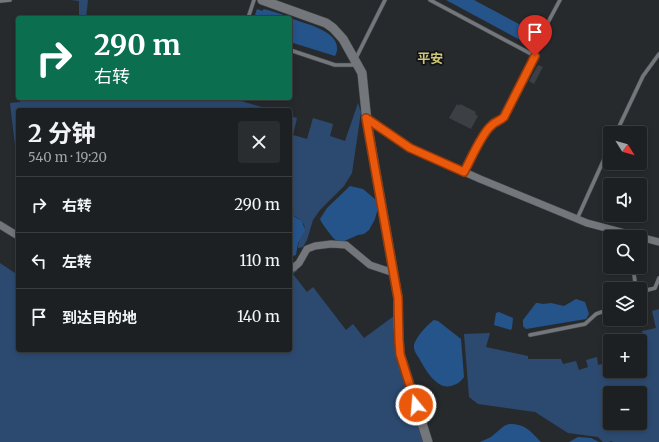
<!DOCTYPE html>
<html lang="zh">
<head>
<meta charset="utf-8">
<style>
  :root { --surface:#1d2022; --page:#2a2d2f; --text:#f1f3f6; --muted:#a0a3a5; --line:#3b3e40 }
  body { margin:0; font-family:Merriweather,"Noto Sans SC",serif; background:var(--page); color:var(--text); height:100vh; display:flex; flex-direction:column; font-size:15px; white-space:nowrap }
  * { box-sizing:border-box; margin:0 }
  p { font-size:13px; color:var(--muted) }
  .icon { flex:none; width:22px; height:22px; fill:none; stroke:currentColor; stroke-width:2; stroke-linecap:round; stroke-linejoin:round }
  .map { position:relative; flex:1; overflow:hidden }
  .sheet { position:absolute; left:16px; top:108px; width:276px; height:244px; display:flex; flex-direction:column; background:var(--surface); border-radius:4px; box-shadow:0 2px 6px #0003,0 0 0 1px var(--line) }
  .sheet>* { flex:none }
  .hud { position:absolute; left:16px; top:16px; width:276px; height:84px; border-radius:4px; box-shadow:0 2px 6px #0003,0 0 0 1px var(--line); background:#0b6e4f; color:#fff; overflow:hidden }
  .needle { width:26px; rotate:127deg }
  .tools { position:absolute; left:603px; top:126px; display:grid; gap:8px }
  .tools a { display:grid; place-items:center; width:44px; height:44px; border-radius:4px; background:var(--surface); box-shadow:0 2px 6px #0003,0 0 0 1px var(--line); font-size:20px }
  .pin { position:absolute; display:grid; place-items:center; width:34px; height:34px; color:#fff; margin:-41px -17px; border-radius:50% 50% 50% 0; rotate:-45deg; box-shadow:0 0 4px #0007 }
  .pin .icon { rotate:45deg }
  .me { position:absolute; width:44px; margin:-22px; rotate:343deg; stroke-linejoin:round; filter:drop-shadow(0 0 3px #0008) }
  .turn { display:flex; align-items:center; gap:14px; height:84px; padding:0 12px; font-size:18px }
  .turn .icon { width:52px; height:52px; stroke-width:2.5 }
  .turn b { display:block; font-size:28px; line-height:34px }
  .round { display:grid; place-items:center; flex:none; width:42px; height:42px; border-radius:4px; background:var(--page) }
  .overview { display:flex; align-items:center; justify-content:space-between; height:68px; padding:0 12px }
  h1 { font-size:24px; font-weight:700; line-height:30px }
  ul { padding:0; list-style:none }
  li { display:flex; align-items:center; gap:12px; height:56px; padding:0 12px; border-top:1px solid var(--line) }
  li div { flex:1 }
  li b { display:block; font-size:15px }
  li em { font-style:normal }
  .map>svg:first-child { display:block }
  .green { fill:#2c4a70; fill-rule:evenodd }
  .water { fill:#25548b }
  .building { fill:#3c3f43 }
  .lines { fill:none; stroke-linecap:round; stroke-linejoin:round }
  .service-casing { stroke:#46484b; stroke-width:4.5 }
  .minor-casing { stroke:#46484b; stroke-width:8 }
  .tertiary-casing { stroke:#46484b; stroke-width:10 }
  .service { stroke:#73767a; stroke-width:3.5 }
  .minor { stroke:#73767a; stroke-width:7 }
  .tertiary { stroke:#73767a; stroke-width:9 }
  .route-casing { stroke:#983908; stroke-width:10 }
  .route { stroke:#ea580c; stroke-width:7 }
  .labels { text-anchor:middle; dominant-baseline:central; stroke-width:3.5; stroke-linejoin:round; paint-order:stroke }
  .quarter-label { font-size:13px; font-weight:bold; fill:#ccc678; stroke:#111214 }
</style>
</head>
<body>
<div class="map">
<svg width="659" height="442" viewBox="0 0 659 442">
  <rect width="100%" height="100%" fill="#272a2d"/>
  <path class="green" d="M71,0H88L86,18H79V1Z
    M20,98H232L271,110H18V162H17L10,103L20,102Z
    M358,103L361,112L352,173L344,186L320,210L313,220L307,240L303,247L298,248C298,232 317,226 290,214V116L297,118L293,135L307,139L313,118L333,124L330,136L345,141Z
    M0,263L18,275V350H290V269L298,270L293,274L307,292L313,287L346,330L353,324L364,338L394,316L396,349L416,422L425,442H0Z
    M659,309V442H613L611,441L609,442H603L598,437L568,433L535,412L478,404L469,397L464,334L490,333L486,347L528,356V359H561L563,364L576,361L579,370L588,367L586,360L597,357L598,365L610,362V371H640V355L647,353L642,331L656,328L652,311ZM610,393H640V423H610Z"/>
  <path class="water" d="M446,0H474L534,32L532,38L527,43L522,41Z
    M257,9L262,11L264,9L281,14L290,18H254Z
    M290,18C305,24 347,32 335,56L290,42Z
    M350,186L363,189L376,200L378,208L375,219L369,230L364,234L358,235L342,242C342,242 337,241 336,240C333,239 321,222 320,219L327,208Z
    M290,214L302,221L305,230L298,243L296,255L290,257Z
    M576,299L585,302L589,314L586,319L526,329L523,326V320L536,303H538L543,304L551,303L564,306Z
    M499,312L513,318L512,328L511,330L494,325L496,313Z
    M434,320L438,321L461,339L464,377C461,381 459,383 454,385C438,392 426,371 419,358C417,355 414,351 414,347C413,340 428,324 434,320Z
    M509,424C526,424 530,431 541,442H480L491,437L504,426Z
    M578,437L591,438L599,442H569Z"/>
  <path class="building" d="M538,65L543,67L534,84L529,81Z
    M457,104L459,106L460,104L476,112L475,114L478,116L471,129L449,118Z"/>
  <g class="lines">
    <g class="service-casing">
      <path id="service" d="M430,0L535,56L504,117C500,122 494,122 491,126C482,133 470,161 464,172
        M0,1L10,0
        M248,18L254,0
        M290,50L335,65H356
        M531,54L560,0
        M355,60L385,0
        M616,133L643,76L659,54
        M577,219L610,146
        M633,267L636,289
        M640,292L655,288L659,278
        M530,335L585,324L596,314L610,309"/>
    </g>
    <g class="minor-casing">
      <path id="minor" d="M366,118L410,148L480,179L587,223L659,242
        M0,225L18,236
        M290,267L293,268L299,263L307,249L315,246L331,244L346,245L370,265L394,273"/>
    </g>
    <g class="tertiary-casing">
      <path id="tertiary" d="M262,0L312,18L326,23L333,28L343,39L362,73L367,122L398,298V325L400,354L428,442"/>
    </g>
    <use href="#service" class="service"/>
    <use href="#minor" class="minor"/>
    <use href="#tertiary" class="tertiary"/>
  </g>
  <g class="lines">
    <g class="route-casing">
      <path id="route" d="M416,405L400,354L399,340L398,298L366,118L410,148L464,172C470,161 482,133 491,126C494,122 500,121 504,117L535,56"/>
    </g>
    <use href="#route" class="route"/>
  </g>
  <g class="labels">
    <g class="quarter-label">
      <text x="430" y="58">平安</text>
    </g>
  </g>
</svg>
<div class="tools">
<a><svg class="needle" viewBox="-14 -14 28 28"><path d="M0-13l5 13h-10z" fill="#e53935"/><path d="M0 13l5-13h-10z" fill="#a0a3a5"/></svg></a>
<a><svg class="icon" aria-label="sound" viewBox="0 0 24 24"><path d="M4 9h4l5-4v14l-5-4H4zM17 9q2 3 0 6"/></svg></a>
<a><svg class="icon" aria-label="search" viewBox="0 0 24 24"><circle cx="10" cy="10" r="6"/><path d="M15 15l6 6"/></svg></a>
<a><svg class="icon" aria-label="layers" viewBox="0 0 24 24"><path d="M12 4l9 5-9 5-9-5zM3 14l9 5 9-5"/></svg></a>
<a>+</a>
<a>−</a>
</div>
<div class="pin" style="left:535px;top:56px;background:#d93025"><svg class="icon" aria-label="arrive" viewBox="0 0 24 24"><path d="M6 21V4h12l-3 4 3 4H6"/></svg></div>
<svg class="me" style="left:416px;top:405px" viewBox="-20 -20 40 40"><circle r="17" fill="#ea580c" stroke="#fff" stroke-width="3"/><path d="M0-11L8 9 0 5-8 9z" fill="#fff"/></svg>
<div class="hud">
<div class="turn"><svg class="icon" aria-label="right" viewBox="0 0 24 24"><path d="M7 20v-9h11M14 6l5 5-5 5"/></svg><div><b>290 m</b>右转</div></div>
</div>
<section class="sheet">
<div class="overview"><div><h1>2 分钟</h1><p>540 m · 19:20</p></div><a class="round"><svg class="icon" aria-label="close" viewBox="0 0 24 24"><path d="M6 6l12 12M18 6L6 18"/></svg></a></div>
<ul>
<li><svg class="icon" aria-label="right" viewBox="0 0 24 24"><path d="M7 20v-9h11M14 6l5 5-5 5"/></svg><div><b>右转</b></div><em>290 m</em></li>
<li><svg class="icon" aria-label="left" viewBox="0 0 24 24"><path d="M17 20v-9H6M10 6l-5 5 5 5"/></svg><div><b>左转</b></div><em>110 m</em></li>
<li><svg class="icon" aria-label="arrive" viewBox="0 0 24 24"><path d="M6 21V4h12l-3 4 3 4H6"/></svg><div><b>到达目的地</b></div><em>140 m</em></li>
</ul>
</section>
</div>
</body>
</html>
